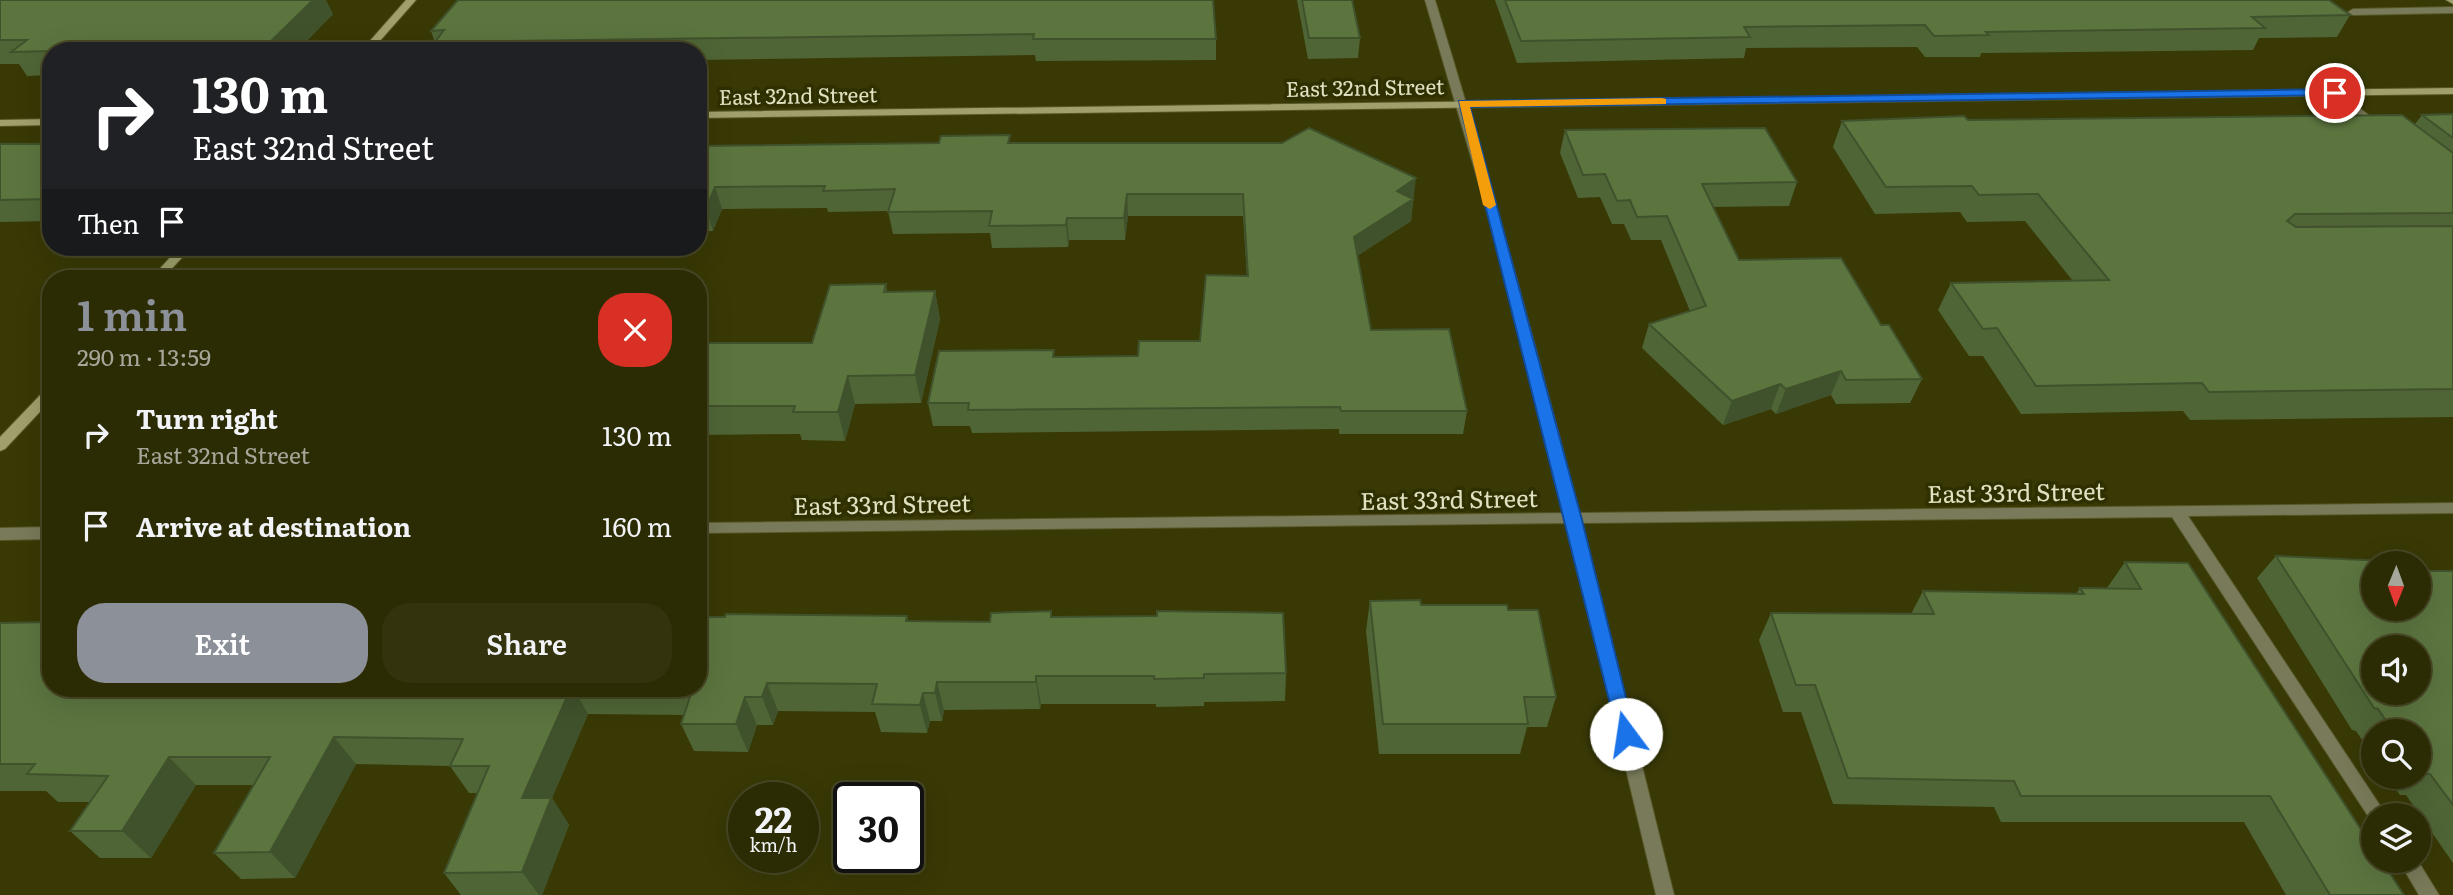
<!DOCTYPE html>
<html lang="en">
<head>
<meta charset="utf-8">
<style>
  :root { --surface:#2b2b04; --page:#33330e; --text:#f1f3f6; --muted:#a6a79a; --line:#474726; --accent:#8c9099 }
  body { margin:0; font-family:Literata,serif; background:var(--page); color:var(--text); height:100vh; display:flex; flex-direction:column; font-size:26px; white-space:nowrap }
  * { box-sizing:border-box; margin:0 }
  p { font-size:23px; color:var(--muted) }
  .icon { flex:none; width:38px; height:38px; fill:none; stroke:currentColor; stroke-width:2; stroke-linecap:round; stroke-linejoin:round }
  .map { position:relative; flex:1; overflow:hidden }
  .sheet { position:absolute; left:42px; top:270px; width:665px; height:427px; display:flex; flex-direction:column; background:var(--surface); border-radius:28px; box-shadow:0 7px 28px #0002,0 0 0 2px var(--line) }
  .sheet>* { flex:none }
  .top-card { position:absolute; left:42px; top:42px; width:665px; height:214px; border-radius:28px; box-shadow:0 7px 28px #0002,0 0 0 2px var(--line); background:#202124; color:#fff; overflow:hidden }
  .needle { width:46px; rotate:181deg }
  .buttons { position:absolute; left:2361px; top:551px; display:grid; gap:14px }
  .buttons a { display:grid; place-items:center; width:70px; height:70px; border-radius:50%; background:var(--surface); box-shadow:0 7px 28px #0002,0 0 0 2px var(--line); font-size:35px }
  .speed { position:absolute; left:728px; top:782px; display:flex; gap:14px; font-size:35px; font-weight:700; text-align:center }
  .speed>* { display:grid; place-content:center; width:91px; height:91px; border-radius:50%; background:var(--surface); box-shadow:0 7px 28px #0002,0 0 0 2px var(--line); line-height:1 }
  .speed small { font-size:18px; font-weight:400 }
  .speed .limit { border:4px solid #111; border-radius:10px; background:#fff; color:#111 }
  .pin { position:absolute; display:grid; place-items:center; width:60px; height:60px; color:#fff; margin:-30px; border:4px solid #fff; border-radius:50%; box-shadow:0 2px 7px #0007 }
  .me { position:absolute; width:77px; margin:-38px; rotate:346deg; stroke-linejoin:round; filter:drop-shadow(0 0 5px #0008) }
  .turn { display:flex; align-items:center; gap:24px; height:147px; padding:0 35px; font-size:32px }
  .turn .icon { width:91px; height:91px; stroke-width:2.5 }
  .turn b { display:block; font-size:49px; line-height:60px }
  .then { display:flex; align-items:center; height:66px; padding:0 35px; background:#0003; gap:14px; font-size:26px }
  .round { display:grid; place-items:center; flex:none; width:74px; height:74px; border-radius:28px; background:var(--page) }
  .summary { display:flex; align-items:center; justify-content:space-between; height:119px; padding:0 35px }
  h1 { font-size:42px; font-weight:600; line-height:52px; color:var(--accent) }
  .primary-button { display:flex; gap:14px; margin-top:auto; padding:14px 35px }
  .primary-button a { flex:1; height:80px; border-radius:28px; background:var(--accent); color:#fff; font-size:28px; font-weight:600; line-height:80px; text-align:center }
  .primary-button a+a { background:var(--page); color:var(--text) }
  ul { padding:0; list-style:none }
  li { display:flex; align-items:center; gap:21px; height:91px; padding:0 35px }
  li div { flex:1 }
  li b { display:block; font-size:26px }
  li em { font-style:normal }
  .map>svg:first-child { display:block }
  .lines { fill:none; stroke-linecap:round; stroke-linejoin:round }
  .lane-casing { stroke:#575728; stroke-width:2 }
  .street-casing { stroke:#575728; stroke-width:2 }
  .secondary-casing { stroke:#575728; stroke-width:2 }
  .lane { fill:#797a59; fill-rule:evenodd }
  .street { fill:#797a59; fill-rule:evenodd }
  .secondary { fill:#9fa06b; fill-rule:evenodd }
  .wall { fill:#4f6536 }
  .shaded-wall { fill:#40522c }
  .building { fill:#5c753f; stroke:#40522c; stroke-width:2; fill-rule:evenodd }
  .route { fill:#1a73e8; stroke:#114b97; stroke-width:2 }
  .slow { fill:#f59e0b }
  .labels { text-anchor:middle; dominant-baseline:central; stroke-width:7; stroke-linejoin:round; paint-order:stroke }
  .far-street-label { font-size:21px; fill:#e0e1c1; stroke:#2f2f00 }
  .street-label { font-size:24px; fill:#e0e1c1; stroke:#2f2f00 }
</style>
</head>
<body>
<div class="map">
<svg width="2453" height="895" viewBox="0 0 2453 895">
  <rect width="100%" height="100%" fill="#393906"/>
  <g class="lines">
    <g class="lane-casing">
      <path id="lane" d="M2453,7V13L2353,15L2348,12L2353,9Z
        M2335,90L2382,125V129H2374L2331,95V91Z"/>
    </g>
    <g class="street-casing">
      <path id="street" d="M1425,0H1435C1487,170 1535,340 1579,513L2453,503V513L2188,516L2387,816H2373L2372,822L2172,517L1582,523L1674,895H1656L1567,523L698,533V523L1564,513L1490,222Z
        M51,527V539L0,540V528Z
        M2399,861H2418L2439,895H2419Z"/>
    </g>
    <g class="secondary-casing">
      <path id="secondary" d="M406,0H416L371,51H361Z
        M2446,0H2453V4Z
        M2453,88V94L698,118V112Z
        M51,119V125L0,126V120Z
        M180,247H192L163,278H151Z
        M51,388V400L5,449L0,451V437L46,389Z"/>
    </g>
    <use href="#lane" class="lane"/>
    <use href="#street" class="street"/>
    <use href="#secondary" class="secondary"/>
  </g>
  <path class="wall" d="M0,0L333,14L297,51H51V75L27,76L19,64H0Z
    M458,0L1216,39V60L1036,61L1035,55L698,60V51H438L431,31Z
    M1297,0H1352L1360,38L1358,58L1308,59Z
    M1495,0H2329L2350,15L2337,37L2259,38L2253,50L1981,53L1980,57H1925L1917,47L1746,48L1744,58L1517,63Z
    M2453,114V417L2190,420L2183,411L2021,414L1983,356H1969L1938,310L1951,283L2073,281L2025,221L1967,222L1960,212L1875,214L1833,147L1842,121L1968,120L2415,124L2422,115Z
    M1565,130L1797,182L1789,206L1713,207L1739,260L1881,325L1922,379L1910,403L1836,404L1831,395L1776,414L1771,409L1723,425L1642,348L1649,324L1690,311L1661,240H1631L1624,224H1612L1600,197L1578,198L1560,153Z
    M1011,143L1414,200L1413,201L1411,221L1357,256L1371,330L1467,411L1463,434H1339V429L972,433L970,426H933L928,403L1054,350V357L1138,356L1200,341L1247,276L1243,216H1128L1125,240H1069L1068,247L992,248L990,233L893,234L888,211L828,212L827,208L722,209L713,231H698V146Z
    M0,144H51V221L0,222Z
    M886,284L887,292L935,291L940,319L921,403L855,404L845,441L802,440L800,434L698,435V343H812Z
    M2276,556L2373,609L2453,571V863L2406,795H2400L2387,777H2418V732H2373V756L2356,731L2352,730L2257,578Z
    M2125,562L2404,895H2286L2244,822H2001L1994,807L1833,804L1801,712H1783L1759,640L1771,613L1911,614L1923,591L2076,594L2080,588H2107Z
    M1370,601L1421,605L1508,610L1556,697L1547,727H1527L1520,754H1379L1366,631Z
    M1051,611L1052,617L1286,673L1285,701L1204,702V706L1156,707V704H1041L1040,709L944,710L942,721H930L927,733L881,732L875,712L778,711L773,725H757L748,752L694,751L681,724L683,715L588,714L552,798L569,825L542,895H461L444,873L478,793H469L450,766L356,764L295,878L241,879L214,853L254,785H196L151,858H100L70,831L90,802H58L46,791H0V623L51,688H698L907,616L908,621L990,622Z"/>
  <path class="shaded-wall" d="M313,0H326L333,14L297,51H268L266,46Z
    M1416,178L1411,221L1352,259L1354,237L1397,191Z
    M715,187L722,209L713,231L706,209Z
    M1127,194L1128,216L1125,240L1124,218Z
    M1067,218L1069,240L1068,247L1066,225Z
    M935,291L940,319L921,403L915,375Z
    M1841,371L1831,395L1776,414L1786,389Z
    M848,376L855,404L845,441L838,412Z
    M1780,384L1771,409L1723,425L1732,401Z
    M1036,676L1041,704L1040,709L1036,682Z
    M937,682L944,710L942,721L935,693Z
    M767,683L778,711L773,725L762,697Z
    M571,688H573L588,714L552,798L569,825L542,895H539L522,872V798Z
    M923,693L930,721L927,733L920,705Z
    M745,697L757,725L748,752L736,724Z
    M334,737L356,764L295,878L270,852Z
    M169,757L196,785L151,858L122,831Z"/>
  <path class="building" d="M0,0H313L266,46L11,52L27,40H0Z
    M458,0H1213L1216,39H1033L1034,34L435,42L444,30L431,31Z
    M1302,0H1352L1360,38H1309Z
    M1505,0H2329L2350,15L2252,17L2265,28L1986,32L1989,35L1934,36L1925,25L1744,27L1750,37L1521,41Z
    M2453,114V138L2422,115Z
    M2402,115L2453,153V213L2295,214L2287,221L2296,227L2453,226V389L2209,392L2202,383L2036,386L1997,328L1983,329L1951,283L2109,280L2038,194L1979,195L1972,186L1886,187L1842,121L1964,116L1968,120Z
    M1309,128L1416,178L1397,191L1413,199L1354,237L1371,330L1449,329L1467,411H1341L1340,407L968,410L969,403H928L939,351L1054,350L1053,357L1138,356L1139,341H1200L1206,275L1248,276L1243,194H1127L1124,218H1067L1066,225L989,226L992,211L888,212L895,189L823,191L825,186L715,187L706,209H698V146L939,143L941,136L1010,135L1008,143H1282Z
    M1765,128L1797,182L1702,184L1739,260L1841,258L1881,325H1889L1922,379L1846,380L1841,371L1786,389L1780,384L1732,401L1649,324L1706,306L1667,216L1637,217L1630,200L1617,201L1605,174L1583,175L1565,130Z
    M0,144H51V199L0,200Z
    M886,284L884,292L935,291L915,375L848,376L838,412H793L795,406H698V343H812L830,285Z
    M2276,556L2408,562L2409,564H2373V609H2418V571H2453V805L2430,774H2424L2418,765V732H2394L2378,709L2374,708ZM2373,648H2418V693H2373Z
    M2125,562L2188,563L2373,848V861H2382L2404,895H2330L2270,796H2021L2014,781L1848,778L1815,685H1796L1771,613L1934,614L1923,591L2084,594L2080,588L2141,589Z
    M1420,600L1421,605H1507L1508,610H1538L1556,697H1524L1528,724H1383L1370,601Z
    M1051,611V617L1157,616V611L1283,613L1286,673L1204,674V678L1154,679V676H1036V682H937L935,693H923L920,705L872,704L877,684L767,683L762,697H745L736,724H681L693,688H698V617H725L726,614L907,616L906,621L990,622L991,613Z
    M51,622V688H571L522,798H551L522,872L444,873L489,766H450L463,739L334,737L270,852L214,853L270,757H169L122,831H70L108,776L27,774L35,764H0V623Z"/>
  <path class="route" d="M2335,89L2339,90V95L1470,107L1582,520L1635,734L1633,740H1619L1459,101Z"/>
  <path class="slow" d="M1662,98L1666,99V104L1470,107L1496,205L1490,209L1483,205L1459,101Z"/>
  <g class="labels">
    <g class="far-street-label">
      <text transform="translate(1365 86) rotate(-1)">East 32nd Street</text>
      <text transform="translate(798 94) rotate(-1)">East 32nd Street</text>
    </g>
    <g class="street-label">
      <text transform="translate(2016 491) rotate(-1)">East 33rd Street</text>
      <text transform="translate(1449 498) rotate(-1)">East 33rd Street</text>
      <text transform="translate(882 503) rotate(-1)">East 33rd Street</text>
    </g>
  </g>
</svg>
<div class="buttons">
<a><svg class="needle" viewBox="-14 -14 28 28"><path d="M0-13l5 13h-10z" fill="#e53935"/><path d="M0 13l5-13h-10z" fill="#a6a79a"/></svg></a>
<a><svg class="icon" aria-label="sound" viewBox="0 0 24 24"><path d="M4 9h4l5-4v14l-5-4H4zM17 9q2 3 0 6"/></svg></a>
<a><svg class="icon" aria-label="search" viewBox="0 0 24 24"><circle cx="10" cy="10" r="6"/><path d="M15 15l6 6"/></svg></a>
<a><svg class="icon" aria-label="layers" viewBox="0 0 24 24"><path d="M12 4l9 5-9 5-9-5zM3 14l9 5 9-5"/></svg></a>
</div>
<div class="speed"><div>22<small>km/h</small></div><div class="limit">30</div></div>
<div class="pin" style="left:2335px;top:93px;background:#d93025"><svg class="icon" aria-label="arrive" viewBox="0 0 24 24"><path d="M6 21V4h12l-3 4 3 4H6"/></svg></div>
<svg class="me" style="left:1626px;top:734px" viewBox="-20 -20 40 40"><circle r="19" fill="#fff"/><path d="M0-13L10 11 0 6-10 11z" fill="#1a73e8"/></svg>
<div class="top-card">
<div class="turn"><svg class="icon" aria-label="right" viewBox="0 0 24 24"><path d="M7 20v-9h11M14 6l5 5-5 5"/></svg><div><b>130 m</b>East 32nd Street</div></div>
<div class="then">Then<svg class="icon" aria-label="arrive" viewBox="0 0 24 24"><path d="M6 21V4h12l-3 4 3 4H6"/></svg></div>
</div>
<section class="sheet">
<div class="summary"><div><h1>1 min</h1><p>290 m · 13:59</p></div><a class="round" style="background:#d93025;color:#fff"><svg class="icon" aria-label="close" viewBox="0 0 24 24"><path d="M6 6l12 12M18 6L6 18"/></svg></a></div>
<ul>
<li><svg class="icon" aria-label="right" viewBox="0 0 24 24"><path d="M7 20v-9h11M14 6l5 5-5 5"/></svg><div><b>Turn right</b><p>East 32nd Street</p></div><em>130 m</em></li>
<li><svg class="icon" aria-label="arrive" viewBox="0 0 24 24"><path d="M6 21V4h12l-3 4 3 4H6"/></svg><div><b>Arrive at destination</b></div><em>160 m</em></li>
</ul>
<div class="primary-button"><a>Exit</a><a>Share</a></div>
</section>
</div>
</body>
</html>
